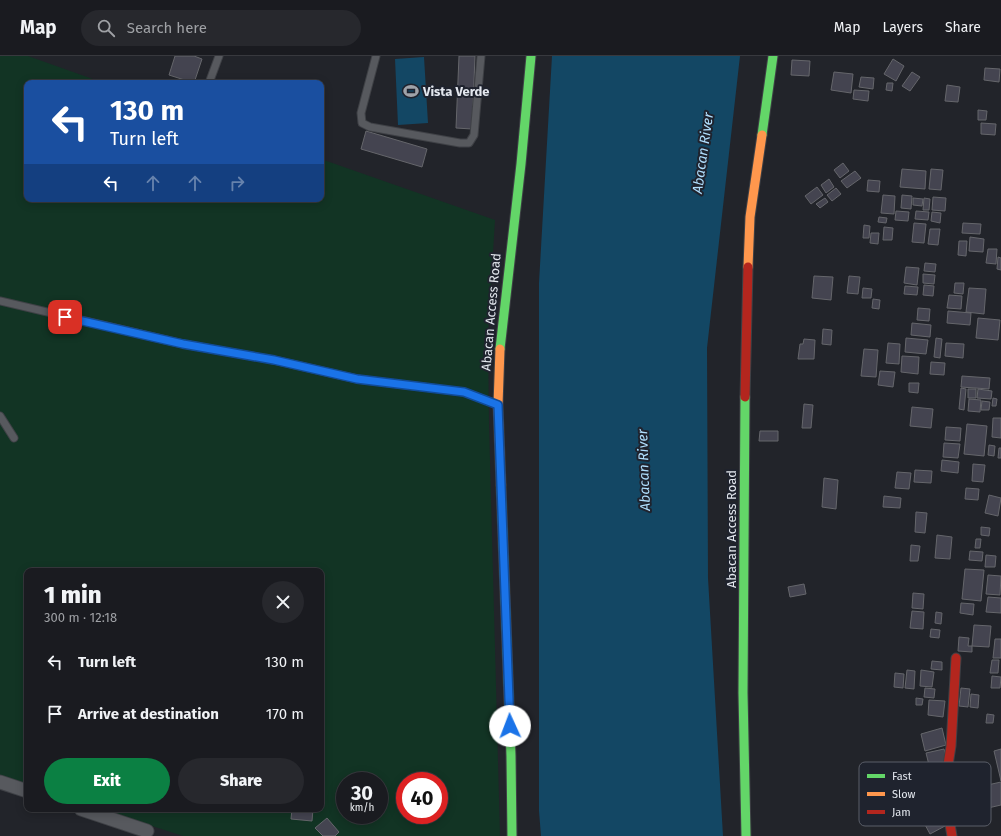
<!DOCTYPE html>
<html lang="en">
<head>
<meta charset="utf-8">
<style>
  :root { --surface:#1a1b20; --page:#27282d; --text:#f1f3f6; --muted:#9fa1a5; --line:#38393e; --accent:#0b8043 }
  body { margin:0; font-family:"Fira Sans",sans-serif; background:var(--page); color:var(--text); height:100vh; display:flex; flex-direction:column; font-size:15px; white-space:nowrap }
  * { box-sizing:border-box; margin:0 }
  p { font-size:13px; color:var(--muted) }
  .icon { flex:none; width:22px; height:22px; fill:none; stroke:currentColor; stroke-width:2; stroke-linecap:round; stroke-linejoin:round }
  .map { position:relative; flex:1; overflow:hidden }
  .sheet { position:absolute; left:24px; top:512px; width:300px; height:244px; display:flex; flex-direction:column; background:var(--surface); border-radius:8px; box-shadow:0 2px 10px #0003,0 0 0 1px var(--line) }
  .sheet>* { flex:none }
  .guide { position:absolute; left:24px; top:24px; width:300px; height:122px; border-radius:8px; box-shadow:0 2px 10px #0003,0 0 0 1px var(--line); background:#1a4fa0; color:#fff; overflow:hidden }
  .speed { position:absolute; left:336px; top:716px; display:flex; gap:8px; font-size:20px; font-weight:700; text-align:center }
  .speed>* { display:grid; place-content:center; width:52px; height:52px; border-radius:50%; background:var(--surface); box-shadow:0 2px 10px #0003,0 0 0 1px var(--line); line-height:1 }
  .speed small { font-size:10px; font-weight:400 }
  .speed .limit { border:6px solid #d22; background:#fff; color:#111 }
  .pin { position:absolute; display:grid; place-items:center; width:34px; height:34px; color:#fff; margin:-17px; border-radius:8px; box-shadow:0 2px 6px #0006 }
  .me { position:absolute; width:44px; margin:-22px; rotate:358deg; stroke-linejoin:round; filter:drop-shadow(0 0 3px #0008) }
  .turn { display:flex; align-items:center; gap:14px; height:84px; padding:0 20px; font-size:18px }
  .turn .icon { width:52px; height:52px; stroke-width:2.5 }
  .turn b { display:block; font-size:28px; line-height:34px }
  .lanes { display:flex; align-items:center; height:38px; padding:0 20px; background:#0003; justify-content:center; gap:20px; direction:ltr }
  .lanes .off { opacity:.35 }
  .round { display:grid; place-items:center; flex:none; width:42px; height:42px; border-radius:21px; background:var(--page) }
  .overview { display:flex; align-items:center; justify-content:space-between; height:68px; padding:0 20px }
  h1 { font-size:24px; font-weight:800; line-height:30px }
  .cta { display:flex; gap:8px; margin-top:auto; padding:8px 20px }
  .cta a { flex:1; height:46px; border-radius:24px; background:var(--accent); color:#fff; font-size:16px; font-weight:800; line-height:46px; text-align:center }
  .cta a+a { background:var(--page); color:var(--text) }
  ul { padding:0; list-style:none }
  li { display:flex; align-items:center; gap:12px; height:52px; padding:0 20px }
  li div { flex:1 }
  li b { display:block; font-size:15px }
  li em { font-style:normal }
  header { display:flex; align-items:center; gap:24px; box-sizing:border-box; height:56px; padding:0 20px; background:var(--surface); border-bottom:1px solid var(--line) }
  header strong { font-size:19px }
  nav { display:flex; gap:22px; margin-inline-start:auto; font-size:14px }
  .search { width:280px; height:36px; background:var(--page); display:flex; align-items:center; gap:10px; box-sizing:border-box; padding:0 14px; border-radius:22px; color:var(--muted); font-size:15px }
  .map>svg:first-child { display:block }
  .green { fill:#123424; fill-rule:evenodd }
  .water { fill:#134764 }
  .building { fill:#444450; stroke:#65666b }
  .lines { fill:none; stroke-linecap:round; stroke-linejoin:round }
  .lane-casing { stroke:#3f4146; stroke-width:9 }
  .street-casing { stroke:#3f4146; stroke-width:15 }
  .fast-casing { stroke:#3f4146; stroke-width:11 }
  .slow-casing { stroke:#3f4146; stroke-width:11 }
  .jam-casing { stroke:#3f4146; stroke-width:11 }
  .lane { stroke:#57595e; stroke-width:7 }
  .street { stroke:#57595e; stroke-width:13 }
  .fast { stroke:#63d668; stroke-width:9 }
  .slow { stroke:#ff974d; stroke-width:9 }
  .jam { stroke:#b3261e; stroke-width:9 }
  .route-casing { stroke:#114b97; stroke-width:10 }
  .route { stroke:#1a73e8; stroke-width:7 }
  .labels { text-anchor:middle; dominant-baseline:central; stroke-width:4; stroke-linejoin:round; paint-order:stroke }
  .poi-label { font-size:13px; font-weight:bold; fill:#e3e7ee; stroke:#1f232e; text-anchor:start }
  .street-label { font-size:13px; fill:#e3e7ee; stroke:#1f232e }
  .water-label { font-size:14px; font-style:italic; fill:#afddfc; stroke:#1f232e }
  .key { fill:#1f232e; stroke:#5a5e68; stroke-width:1 }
  .key-label { font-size:11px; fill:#e3e7ee }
</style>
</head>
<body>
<header>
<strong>Map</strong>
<div class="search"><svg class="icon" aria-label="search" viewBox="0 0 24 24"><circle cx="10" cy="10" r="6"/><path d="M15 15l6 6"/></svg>Search here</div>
<nav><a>Map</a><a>Layers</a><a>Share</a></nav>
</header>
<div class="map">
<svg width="1001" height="780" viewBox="0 0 1001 780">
  <rect width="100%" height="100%" fill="#22242a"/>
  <path class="green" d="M0,0H28L104,27H27V143H321V103L495,164L488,279L489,368L500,780H183L99,753H321V515H27V729L0,720ZM345,725H379V759H345ZM405,725H439V759H405Z"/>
  <path class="water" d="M552,0H740L707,292L708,522L723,780H541L539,755V227Z
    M424,1L428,67L398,69L395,3Z"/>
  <path class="building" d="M175,0H194L202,3L194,27L169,19Z
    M459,0H475L472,73L456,72Z
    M893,3L904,10L896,25L884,18Z
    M792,4L810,5L809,20L791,19Z
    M985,12L1000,13L999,26L984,24Z
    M834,16L853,18L851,37L831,34Z
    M912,16L920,21L910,35L902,30Z
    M861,21L874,22L873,33L859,31Z
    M887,27H893L892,35L886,34Z
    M947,29L960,31L958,46L945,45Z
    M854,34L869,35L868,45L853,43Z
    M978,54L987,55L986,64H978Z
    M981,67L996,68L995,79L981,78Z
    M366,75L427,93L422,111L361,93Z
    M843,107L849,115L840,122L834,114Z
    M902,113L926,115L925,133L900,131Z
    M931,113L943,114L941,134L929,133Z
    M855,115L861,122L847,132L841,125Z
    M829,123L834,131L826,137L821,129Z
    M868,124L880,125L879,136L867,135Z
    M817,131L823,139L811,148L805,140Z
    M836,132L841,138L832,145L827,139Z
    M883,139L895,140L894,158L881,157Z
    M902,139L912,140L911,153L901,152Z
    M933,141L946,142L945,155L932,154Z
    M825,142L828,146L820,152L816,148Z
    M913,142L923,143L922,150L913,149Z
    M924,142L930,143L929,154H923Z
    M896,155L909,156L908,165L895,164Z
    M916,155L929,156L928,164L915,163Z
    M932,156L941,157L940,167L931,165Z
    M879,161L887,162L886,167L878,166Z
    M914,167L926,168L924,187L912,186Z
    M963,167L981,168L980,178L962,177Z
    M864,169L870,170L869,182H863Z
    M884,171L893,172L892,184H883Z
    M930,173H940L938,189L928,188Z
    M871,177H879L878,188L870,187Z
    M970,181L984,183L983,196L969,195Z
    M959,185H967L966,200L958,199Z
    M988,193H997L996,208L986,207Z
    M998,201L1001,202V214L997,213Z
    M925,207L936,208L935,216L924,215Z
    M906,211L919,212L917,229L904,227Z
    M923,218L935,219L934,228L923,227Z
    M814,220L833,221L831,244L812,242Z
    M849,220L860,221L858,238L847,237Z
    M955,227H964L963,238L954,237Z
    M924,229L934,230L933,240L923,239Z
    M905,230L918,231L917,239L904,238Z
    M863,232L872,233L871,242H862Z
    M969,232L986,233L984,258L966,256Z
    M949,239L962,240L961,253L947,252Z
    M873,243L880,244L879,253L872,252Z
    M918,252L930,253L929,265L917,264Z
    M948,255L971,257L970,269L947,267Z
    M978,262L1000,264L998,284L976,282Z
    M912,267L931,269L930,281L911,279Z
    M823,273L832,274L831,289L822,288Z
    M906,282L928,284L926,298L905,296Z
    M936,282L942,283L940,302L934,301Z
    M804,283L815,284L814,303H798L800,288H803Z
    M888,287L900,288L899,308L886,307Z
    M946,287L964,288L963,302L945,300Z
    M864,293L878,294L876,321L861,320Z
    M902,300L919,301L918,318L901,316Z
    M931,306L945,307L944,319L930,318Z
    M880,315L895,316L893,331L878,329Z
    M962,320L990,322L989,333L961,331Z
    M909,327H919L918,337L909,336Z
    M961,332L966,333L964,354L959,353Z
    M968,333H976V342H968Z
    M978,333L992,335L991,343L977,342Z
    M993,342L997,343L996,350H992Z
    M969,343L981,344L980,356L968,355Z
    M982,345L990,346L989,354H981Z
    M804,348L813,349L811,372H802Z
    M912,351L933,353L931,372L910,370Z
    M993,362H1001V382L992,381Z
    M967,368L987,370L984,400L964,398Z
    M946,371L961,372L960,385L945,384Z
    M760,375H778V385H759Z
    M944,387L960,388L958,402L943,401Z
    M989,389L995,390L994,400L988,399Z
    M999,392H1001V402H998Z
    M942,404L959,406L958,417L941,415Z
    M973,408L985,409L983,426L972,425Z
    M915,414L932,415L931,427L914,426Z
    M897,416L911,417L909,433L895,432Z
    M824,422L838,424L836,453L822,451Z
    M966,432L979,433L978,444L965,443Z
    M989,439L1001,442L998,460L985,457Z
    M884,440L901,442L900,452L883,451Z
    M916,456L927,457L925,477L915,476Z
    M981,471L990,472L989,480L981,479Z
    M937,479L952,481L950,503L935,502Z
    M976,483H981L980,492H975Z
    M911,489L920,490L918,505H910Z
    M970,495L983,496L982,505L969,504Z
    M986,499L996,500L995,511H985Z
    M965,513L984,514L981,545L962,543Z
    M988,519L1001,520L1000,539L986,538Z
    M804,528L806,538L790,541L788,531Z
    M913,537L924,538L923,553L912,552Z
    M988,541L1001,542V557L986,556Z
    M961,547L974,548L973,559L960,557Z
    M912,555L924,556L923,573L910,572Z
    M936,556L942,557L941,568L935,567Z
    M974,569L991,570L989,591L972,590Z
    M931,573L940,574L939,582L930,581Z
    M959,581L969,582L968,590H972V596L958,595Z
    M995,583H1001V602H993Z
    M992,604H999L998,617H990Z
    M932,605L942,606V614L931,613Z
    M907,614L915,615L914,633L905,632Z
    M921,614L934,616L932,631L920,630Z
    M895,617L904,618L903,632L894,631Z
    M992,620L1001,621L1000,632H991Z
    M925,632L935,633L934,642L924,641Z
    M961,632L970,633L968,651L959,650Z
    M971,638L979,639L978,652L970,651Z
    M916,642L923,643L922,649H916Z
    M929,644L945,645L943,661L928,659Z
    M987,658L994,659L993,667H986Z
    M942,672L946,689L925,695L921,678Z
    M944,693L948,708L930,713L926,697Z
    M1001,693V725L994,695Z
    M1001,726V749L988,752L983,730Z
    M292,753H313L312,765L291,763Z
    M937,755L945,770L930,778L922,763Z
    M327,762L339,776L335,780H323L315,772Z"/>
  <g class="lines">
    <g class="lane-casing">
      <path id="lane" d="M376,0L361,57L362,67L370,71L460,87H469L474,79L481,0
        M209,27L219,0
        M0,245L183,288L274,304L357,323L464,336L496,348
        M0,360L14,382"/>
    </g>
    <g class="street-casing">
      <path id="street" d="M0,726L27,735
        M81,753L147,775"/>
    </g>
    <g class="fast-casing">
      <path id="fast" d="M762,79L773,0
        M500,293L521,108L531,0
        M745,341L743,637L746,780
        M501,429L511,700L512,780"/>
    </g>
    <g class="slow-casing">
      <path id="slow" d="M748,211L750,161L762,79
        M500,293L498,349L501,429"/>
    </g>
    <g class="jam-casing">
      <path id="jam" d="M745,341L748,211
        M952,780L944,734L951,690L956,602"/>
    </g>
    <use href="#lane" class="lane"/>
    <use href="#street" class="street"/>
    <use href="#fast" class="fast"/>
    <use href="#slow" class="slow"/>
    <use href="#jam" class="jam"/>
  </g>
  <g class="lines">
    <g class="route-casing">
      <path id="route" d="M65,261L183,288L274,304L357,323L464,336L498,349L510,670"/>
    </g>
    <use href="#route" class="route"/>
  </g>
  <defs>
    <g id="stadium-bare" transform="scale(1.2)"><path d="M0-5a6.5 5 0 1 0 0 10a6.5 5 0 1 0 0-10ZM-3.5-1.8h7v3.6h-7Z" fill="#9fa3a9" stroke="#1f232e" stroke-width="2.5" paint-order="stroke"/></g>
  </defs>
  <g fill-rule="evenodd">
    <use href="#stadium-bare" x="411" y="35"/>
  </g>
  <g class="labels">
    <g class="poi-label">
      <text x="423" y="35">Vista Verde</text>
    </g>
    <g class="street-label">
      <text transform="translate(491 256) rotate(-85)">Abacan Access Road</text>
      <text transform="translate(731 473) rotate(-90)">Abacan Access Road</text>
    </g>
    <g class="water-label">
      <text transform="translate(703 97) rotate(-82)">Abacan River</text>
      <text transform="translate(644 414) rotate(-92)">Abacan River</text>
    </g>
  </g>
  <rect x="859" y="706" width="132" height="64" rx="6" class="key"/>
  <rect x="867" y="718" width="18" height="4" fill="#63d668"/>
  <rect x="867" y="736" width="18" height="4" fill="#ff974d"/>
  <rect x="867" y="754" width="18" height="4" fill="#b3261e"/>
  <g class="key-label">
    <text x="892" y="724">Fast</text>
    <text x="892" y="742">Slow</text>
    <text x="892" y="760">Jam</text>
  </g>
</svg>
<div class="speed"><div>30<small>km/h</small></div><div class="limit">40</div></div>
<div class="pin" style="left:65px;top:261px;background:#d93025"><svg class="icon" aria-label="arrive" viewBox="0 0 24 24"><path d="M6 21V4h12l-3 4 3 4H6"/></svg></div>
<svg class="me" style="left:510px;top:670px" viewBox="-20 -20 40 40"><circle r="19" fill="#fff"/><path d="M0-13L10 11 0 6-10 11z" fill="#1a73e8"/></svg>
<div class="guide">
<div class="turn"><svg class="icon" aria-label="left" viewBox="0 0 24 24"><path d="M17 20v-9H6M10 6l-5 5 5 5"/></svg><div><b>130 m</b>Turn left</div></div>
<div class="lanes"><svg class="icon" aria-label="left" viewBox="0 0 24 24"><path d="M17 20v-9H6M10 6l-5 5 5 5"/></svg><svg class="icon off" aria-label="ahead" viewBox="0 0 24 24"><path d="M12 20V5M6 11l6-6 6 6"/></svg><svg class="icon off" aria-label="ahead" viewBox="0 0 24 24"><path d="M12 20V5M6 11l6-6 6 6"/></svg><svg class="icon off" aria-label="right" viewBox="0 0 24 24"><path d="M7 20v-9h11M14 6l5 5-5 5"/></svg></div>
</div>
<section class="sheet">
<div class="overview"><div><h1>1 min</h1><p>300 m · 12:18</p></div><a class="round"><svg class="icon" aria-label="close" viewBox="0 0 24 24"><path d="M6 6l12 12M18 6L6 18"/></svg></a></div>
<ul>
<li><svg class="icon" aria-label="left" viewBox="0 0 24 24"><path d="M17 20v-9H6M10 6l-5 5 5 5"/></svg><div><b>Turn left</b></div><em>130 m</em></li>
<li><svg class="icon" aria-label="arrive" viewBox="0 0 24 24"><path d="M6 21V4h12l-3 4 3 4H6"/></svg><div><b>Arrive at destination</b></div><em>170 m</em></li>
</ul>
<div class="cta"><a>Exit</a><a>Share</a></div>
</section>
</div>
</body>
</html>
